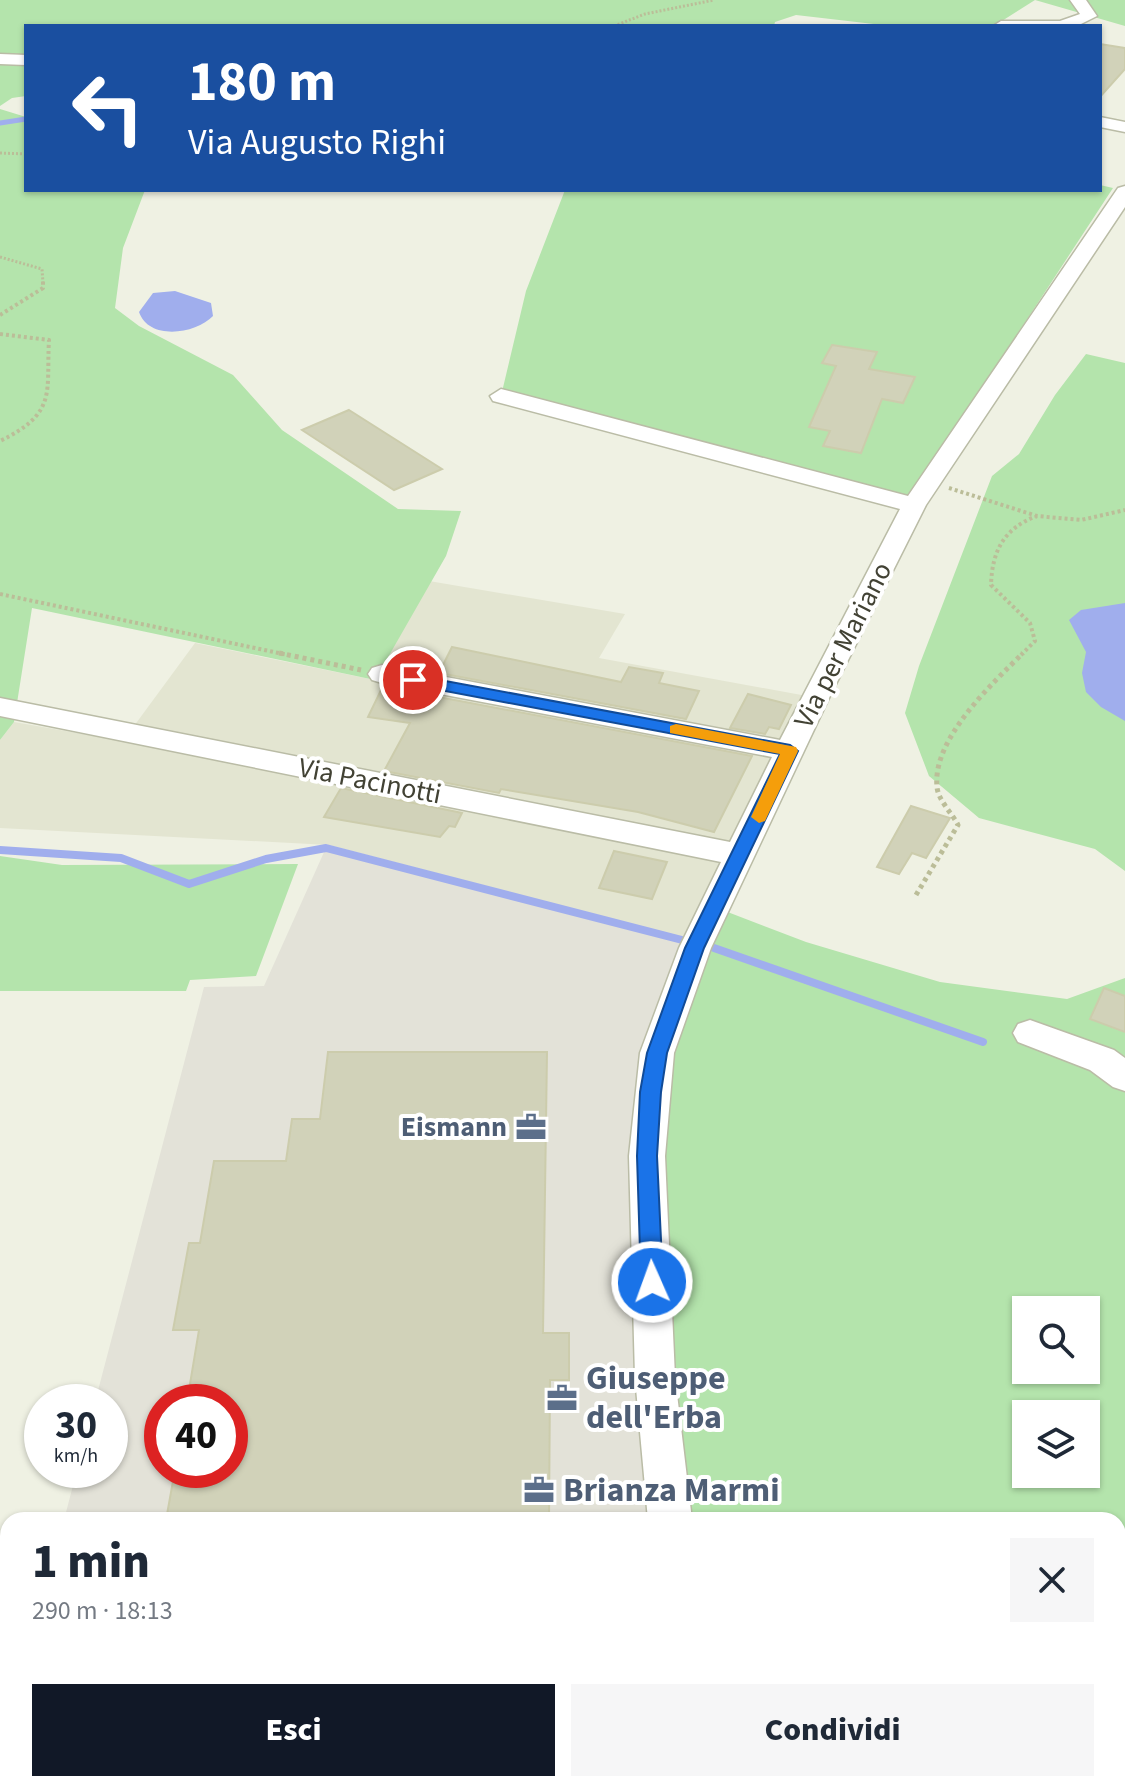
<!DOCTYPE html>
<html lang="it">
<head>
<meta charset="utf-8">
<style>
  :root { --surface:#fff; --page:#f6f6f7; --text:#1f2937; --muted:#747a83; --accent:#111827 }
  body { margin:0; font-family:"Source Sans 3",sans-serif; background:var(--page); color:var(--text); height:100vh; display:flex; flex-direction:column; font-size:30px; white-space:nowrap }
  * { box-sizing:border-box; margin:0 }
  p { font-size:26px; color:var(--muted) }
  .icon { flex:none; width:44px; height:44px; fill:none; stroke:currentColor; stroke-width:2; stroke-linecap:round; stroke-linejoin:round }
  .map { position:relative; flex:1; overflow:hidden }
  .drawer { position:absolute; left:0px; top:1512px; width:1126px; height:280px; display:flex; flex-direction:column; background:var(--surface); border-radius:24px 24px 0 0; box-shadow:0 2px 6px #0004 }
  .drawer>* { flex:none }
  .top-card { position:absolute; left:24px; top:24px; width:1078px; height:168px; border-radius:0px; box-shadow:0 2px 6px #0004; background:#1a4fa0; color:#fff; overflow:hidden }
  .controls { position:absolute; left:1012px; top:1296px; display:grid; gap:16px }
  .controls a { display:grid; place-items:center; width:88px; height:88px; border-radius:0px; background:var(--surface); box-shadow:0 2px 6px #0004; font-size:40px }
  .speed { position:absolute; left:24px; top:1384px; display:flex; gap:16px; font-size:40px; font-weight:700; text-align:center }
  .speed>* { display:grid; place-content:center; width:104px; height:104px; border-radius:50%; background:var(--surface); box-shadow:0 2px 6px #0004; line-height:1 }
  .speed small { font-size:20px; font-weight:400 }
  .speed .limit { border:12px solid #d22; background:#fff; color:#111 }
  .pin { position:absolute; display:grid; place-items:center; width:68px; height:68px; color:#fff; margin:-34px; border:4px solid #fff; border-radius:50%; box-shadow:0 2px 8px #0007 }
  .me { position:absolute; width:88px; margin:-44px; rotate:358deg; stroke-linejoin:round; filter:drop-shadow(0 0 6px #0008) }
  .turn { display:flex; align-items:center; gap:28px; height:168px; padding:0 32px; font-size:36px }
  .turn .icon { width:104px; height:104px; stroke-width:2.5 }
  .turn b { display:block; font-size:56px; line-height:68px }
  .round { display:grid; place-items:center; flex:none; width:84px; height:84px; border-radius:0px; background:var(--page) }
  .overview { display:flex; align-items:center; justify-content:space-between; height:136px; padding:0 32px }
  h1 { font-size:48px; font-weight:800; line-height:60px }
  .action { display:flex; gap:16px; margin-top:auto; padding:16px 32px }
  .action a { flex:1; height:92px; border-radius:0px; background:var(--accent); color:#fff; font-size:32px; font-weight:800; line-height:92px; text-align:center }
  .action a+a { background:var(--page); color:var(--text) }
  .map>svg:first-child { display:block }
  .residential { fill:#e3e5d1 }
  .industrial { fill:#e3e2d8; fill-rule:evenodd }
  .green { fill:#b4e4ac; fill-rule:evenodd }
  .water { fill:#a0aeed }
  .lines { fill:none; stroke-linecap:round; stroke-linejoin:round }
  .stream-far1 { stroke:#a0aeed; stroke-width:5 }
  .stream { stroke:#a0aeed; stroke-width:8 }
  .building { fill:#d1d2b9; stroke:#ccccac; stroke-width:2 }
  .minor-casing { stroke:#babca6; stroke-width:3 }
  .path-far2 { stroke:#bbbd98; stroke-width:3; stroke-dasharray:2 2; stroke-linecap:butt }
  .path-far1 { stroke:#bbbd98; stroke-width:4; stroke-dasharray:3 3; stroke-linecap:butt }
  .path { stroke:#bbbd98; stroke-width:5; stroke-dasharray:4 4; stroke-linecap:butt }
  .minor { fill:#fff; fill-rule:evenodd }
  .route { fill:#1a73e8; stroke:#114b97; stroke-width:2 }
  .slow { fill:#f59e0b }
  .labels { text-anchor:middle; dominant-baseline:central; stroke-width:8; stroke-linejoin:round; paint-order:stroke }
  .street-label { font-size:28px; fill:#424234; stroke:#fff }
  .service-label { font-size:28px; font-weight:bold; fill:#4e5e75; stroke:#fff; text-anchor:end }
  .near-service-label { font-size:34px; font-weight:bold; fill:#4e5e75; stroke:#fff; text-anchor:start }
</style>
</head>
<body>
<div class="map">
<svg width="1125" height="1792" viewBox="0 0 1125 1792">
  <rect width="100%" height="100%" fill="#eff1e3"/>
  <path class="residential" d="M429,581L625,614L599,658L807,696L686,938L329,845L0,828V740L14,722L123,741L195,643L375,680Z"/>
  <path class="industrial" d="M325,850L684,943L637,1392L648,1516L606,1520H64L77,1470H110V1402H95L204,987L264,986ZM162,1402H230V1470H162Z"/>
  <path class="green" d="M0,0H1125V26L1035,0L994,26H891L796,15L775,22L774,26H26V96L12,98L0,106Z
    M0,109L26,117V190H145L123,248L115,308L139,326L233,375L282,430L398,509L461,511L446,556L375,680L32,608L14,722L0,740Z
    M1100,185L1113,188L907,503L501,396L526,291L565,190H1100Z
    M1086,354L1125,363V871L1095,849L979,818L929,776L905,713L919,666L992,476L1019,454L1055,395Z
    M0,856L62,865L298,864L256,976L190,980L186,991H0Z
    M725,911L806,942L940,982L1067,999L1125,978V1792H760L758,1784H1118V1520H688L673,1437L663,1090L679,1023ZM1026,1310H1086V1370H1026ZM1026,1414H1086V1474H1026Z
    M0,1541L8,1542V1784H83L80,1792H0Z"/>
  <path class="water" d="M175,291L211,303L213,316C196,334 149,341 139,312L153,293Z
    M1125,603V721L1101,707L1086,692L1082,673L1086,652L1069,620L1081,610Z"/>
  <g class="lines">
    <path class="stream-far1" d="M0,123L26,119"/>
    <path class="stream" d="M0,850L121,858L189,884L266,859L326,848L686,941
      M714,948L983,1042"/>
  </g>
  <path class="building" d="M1100,44L1125,48V69L1100,97Z
    M832,345L877,352L869,369L915,377L903,403L882,399L861,453L823,446L830,431L809,427L836,366L822,363Z
    M349,410L442,469L394,490L302,430Z
    M452,647L621,682L629,667L663,673L659,683L699,691L686,719L439,673Z
    M381,690L428,695L752,756L714,832L638,812L501,789L499,793L384,771L410,723L368,717Z
    M748,694L791,705L779,729L769,727L765,734L730,728Z
    M341,788L462,813L455,827L449,826L440,837L324,817Z
    M911,806L950,818L926,858L912,853L899,874L877,867Z
    M614,851L667,862L652,899L599,888Z
    M1104,988L1125,996V1032L1090,1019Z
    M328,1052H547L543,1333H569V1380H550L549,1520H166L175,1470H230V1402H187L199,1330H173L189,1243H200L214,1161H286L292,1119H320Z
    M608,1481L610,1501L588,1502L586,1482Z"/>
  <g class="lines">
    <g class="minor-casing">
      <path id="minor" d="M1070,0H1086L1097,16L1077,26H993L1001,21H1060L1080,14Z
        M0,54L26,55V65L0,64Z
        M1100,117L1125,122V132L1100,127Z
        M1125,186V207L926,505L829,698L711,948L674,1053L665,1156L675,1377L692,1520H648L635,1377L629,1156L640,1053L679,948L721,862L0,716V698L730,842L772,757L382,683L372,680L368,674L372,668L382,665L780,740L900,509L493,401L490,396L501,389L908,496L1118,188Z
        M1030,1020L1114,1050L1125,1058V1091L1113,1087L1090,1070L1018,1042L1013,1033L1018,1024Z
        M717,1784H765L768,1792H720Z"/>
    </g>
    <path class="path-far2" d="M614,26L645,14L714,0
      M0,153L26,154
      M0,257L42,269L43,283"/>
    <path class="path-far1" d="M0,315L43,288V281
      M0,334L49,340C46,392 58,413 0,441
      M949,488L1037,516L1081,520L1125,510
      M0,594L288,655
      M1021,655L1035,641L1030,623L991,585C992,551 1004,528 1037,516"/>
    <path class="path" d="M279,653L361,670
      M916,895L958,825C952,813 938,800 937,787C932,739 992,684 1023,653"/>
    <use href="#minor" class="minor"/>
  </g>
  <path class="route" d="M413,675L790,745L798,751L704,948L667,1053L661,1092L657,1156L663,1282L660,1289H644L641,1282L637,1156L640,1092L647,1053L685,948L780,754L408,684V676Z"/>
  <path class="slow" d="M676,724L796,747L798,751L765,821L759,823L751,817L780,754L670,733V726Z"/>
  <defs>
    <g id="office-bare" transform="scale(2.4)"><path d="M-6-3h4V-5.5h4V-3h4V5H-6ZM-1-4.5V-3h2v-1.5ZM-6 0V1H6V0Z" fill="#5c6f8a" stroke="#fff" stroke-width="2.5" paint-order="stroke"/></g>
  </defs>
  <g fill-rule="evenodd">
    <use href="#office-bare" x="531" y="1127"/>
    <use href="#office-bare" x="562" y="1398"/>
    <use href="#office-bare" x="539" y="1490"/>
  </g>
  <g class="labels">
    <g class="street-label">
      <text transform="translate(843 645) rotate(-63)">Via per Mariano</text>
      <text transform="translate(370 781) rotate(11)">Via Pacinotti</text>
    </g>
    <g class="service-label">
      <text x="507" y="1127">Eismann</text>
    </g>
    <g class="near-service-label">
      <text x="586" y="1378">Giuseppe<tspan x="586" dy="39">dell'Erba</tspan></text>
      <text x="563" y="1490">Brianza Marmi</text>
    </g>
  </g>
</svg>
<div class="controls">
<a><svg class="icon" aria-label="search" viewBox="0 0 24 24"><circle cx="10" cy="10" r="6"/><path d="M15 15l6 6"/></svg></a>
<a><svg class="icon" aria-label="layers" viewBox="0 0 24 24"><path d="M12 4l9 5-9 5-9-5zM3 14l9 5 9-5"/></svg></a>
</div>
<div class="speed"><div>30<small>km/h</small></div><div class="limit">40</div></div>
<div class="pin" style="left:413px;top:680px;background:#d93025"><svg class="icon" aria-label="arrive" viewBox="0 0 24 24"><path d="M6 21V4h12l-3 4 3 4H6"/></svg></div>
<svg class="me" style="left:652px;top:1282px" viewBox="-20 -20 40 40"><circle r="17" fill="#1a73e8" stroke="#fff" stroke-width="3"/><path d="M0-11L8 9 0 5-8 9z" fill="#fff"/></svg>
<div class="top-card">
<div class="turn"><svg class="icon" aria-label="left" viewBox="0 0 24 24"><path d="M17 20v-9H6M10 6l-5 5 5 5"/></svg><div><b>180 m</b>Via Augusto Righi</div></div>
</div>
<section class="drawer">
<div class="overview"><div><h1>1 min</h1><p>290 m · 18:13</p></div><a class="round"><svg class="icon" aria-label="close" viewBox="0 0 24 24"><path d="M6 6l12 12M18 6L6 18"/></svg></a></div>
<div class="action"><a>Esci</a><a>Condividi</a></div>
</section>
</div>
</body>
</html>
